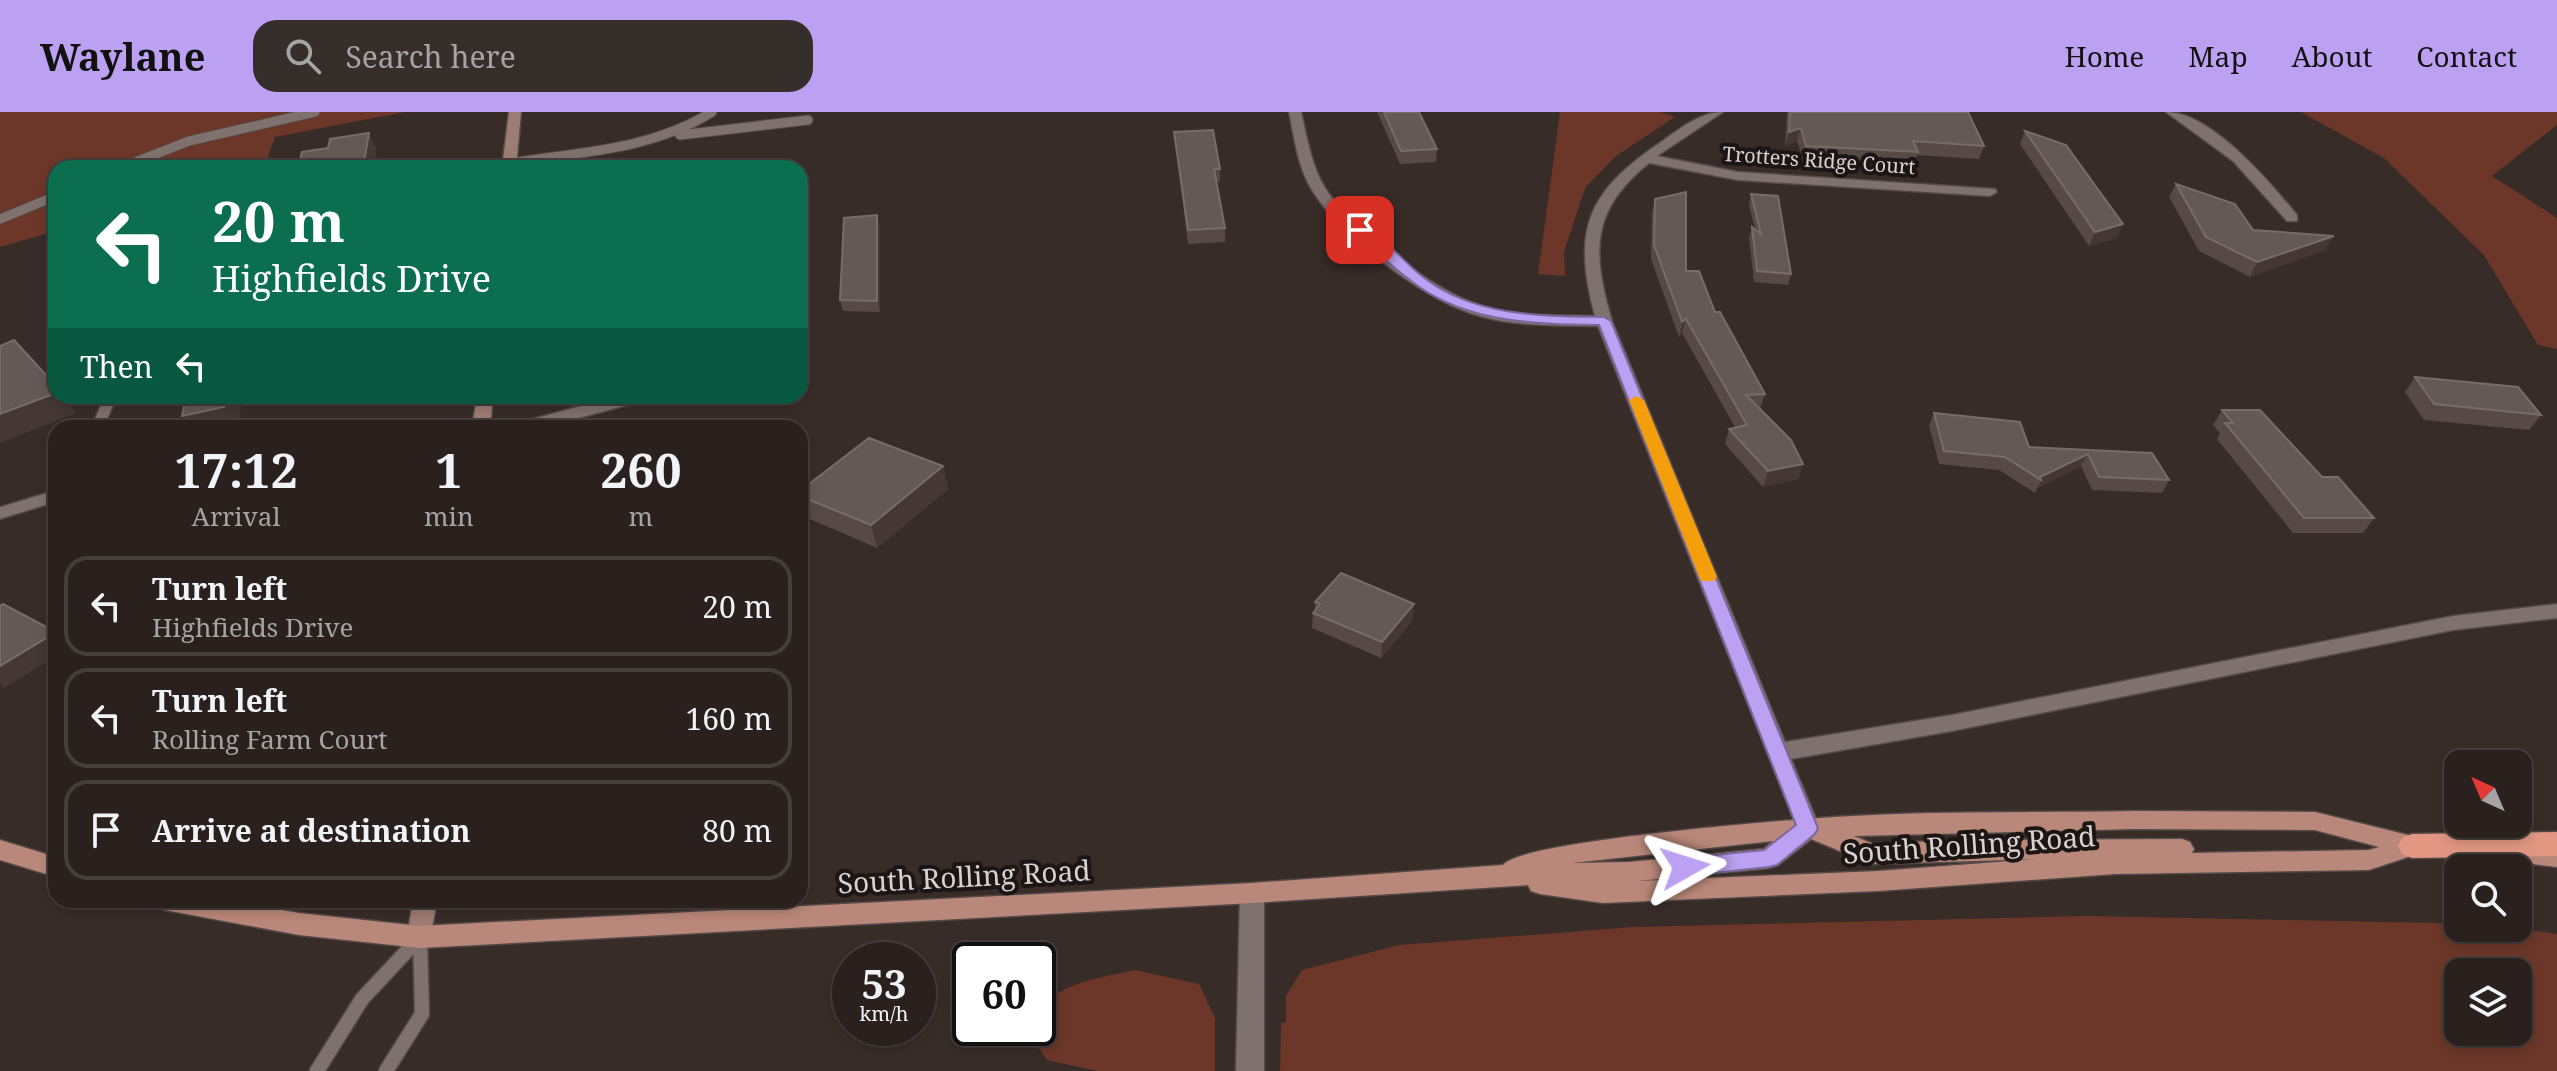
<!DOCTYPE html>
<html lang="en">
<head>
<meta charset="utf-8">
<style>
  :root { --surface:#2a211e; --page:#362e2b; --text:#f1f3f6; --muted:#a5a3a4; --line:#463e3c; --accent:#bca0f2 }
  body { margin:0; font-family:"Noto Serif",serif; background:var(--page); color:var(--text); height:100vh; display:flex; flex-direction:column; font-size:30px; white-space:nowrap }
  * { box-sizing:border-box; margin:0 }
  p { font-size:26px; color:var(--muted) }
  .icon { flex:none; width:44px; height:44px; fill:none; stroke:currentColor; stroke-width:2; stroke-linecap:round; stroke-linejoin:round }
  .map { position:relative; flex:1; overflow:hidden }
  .sheet { position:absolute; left:48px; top:308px; width:760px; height:488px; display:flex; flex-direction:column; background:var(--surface); border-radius:24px; box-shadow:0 4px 12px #0003,0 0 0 2px var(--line) }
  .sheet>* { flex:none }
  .hud { position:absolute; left:48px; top:48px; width:760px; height:244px; border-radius:24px; box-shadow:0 4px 12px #0003,0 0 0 2px var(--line); background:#0b6e4f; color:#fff; overflow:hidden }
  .needle { width:52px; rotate:316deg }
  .buttons { position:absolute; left:2444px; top:638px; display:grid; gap:16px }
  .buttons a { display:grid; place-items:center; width:88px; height:88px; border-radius:16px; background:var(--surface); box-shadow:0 4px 12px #0003,0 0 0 2px var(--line); font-size:40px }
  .speed { position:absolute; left:832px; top:830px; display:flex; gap:16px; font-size:40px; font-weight:700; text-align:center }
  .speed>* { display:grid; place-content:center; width:104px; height:104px; border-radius:50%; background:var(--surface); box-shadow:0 4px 12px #0003,0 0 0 2px var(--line); line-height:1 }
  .speed small { font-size:20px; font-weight:400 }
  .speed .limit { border:4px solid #111; border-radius:12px; background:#fff; color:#111 }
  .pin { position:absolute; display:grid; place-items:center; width:68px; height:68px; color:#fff; margin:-34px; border-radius:16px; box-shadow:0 4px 12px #0006 }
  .me { position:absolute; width:88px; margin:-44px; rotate:84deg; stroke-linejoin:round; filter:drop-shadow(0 0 6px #0008) }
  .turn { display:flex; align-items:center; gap:28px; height:168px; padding:0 32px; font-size:36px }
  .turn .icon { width:104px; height:104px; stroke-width:2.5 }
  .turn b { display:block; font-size:56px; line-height:68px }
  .then { display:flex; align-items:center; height:76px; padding:0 32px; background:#0003; gap:16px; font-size:30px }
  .eta { display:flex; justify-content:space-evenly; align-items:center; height:136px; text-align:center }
  .eta b { font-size:48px; font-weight:700; line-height:56px }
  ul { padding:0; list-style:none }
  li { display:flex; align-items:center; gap:24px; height:100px; margin:0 16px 12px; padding:0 16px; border:4px solid var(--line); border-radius:24px }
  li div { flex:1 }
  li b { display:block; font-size:30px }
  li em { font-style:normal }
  header { display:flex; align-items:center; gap:48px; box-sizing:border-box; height:112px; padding:0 40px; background:var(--accent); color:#111 }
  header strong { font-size:38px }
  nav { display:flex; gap:44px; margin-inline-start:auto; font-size:28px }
  .search { width:560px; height:72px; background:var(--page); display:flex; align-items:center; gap:20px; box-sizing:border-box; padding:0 28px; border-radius:24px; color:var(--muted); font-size:30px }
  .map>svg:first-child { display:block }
  .green { fill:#6c3728; fill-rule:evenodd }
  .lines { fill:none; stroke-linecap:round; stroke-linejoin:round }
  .service-far2-casing { stroke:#534946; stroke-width:11 }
  .service-far1-casing { stroke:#534946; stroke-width:14 }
  .service-casing { stroke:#534946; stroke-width:17 }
  .minor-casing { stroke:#534946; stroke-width:3 }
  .secondary-casing { stroke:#534946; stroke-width:3 }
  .primary-casing { stroke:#534946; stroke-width:3 }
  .motorway-casing { stroke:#534946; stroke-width:3 }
  .service-far2 { stroke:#7f716d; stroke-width:9 }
  .service-far1 { stroke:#7f716d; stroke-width:11 }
  .service { stroke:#7f716d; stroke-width:14 }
  .minor { fill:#7f716d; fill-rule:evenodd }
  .secondary { fill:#9d7c73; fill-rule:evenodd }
  .primary { fill:#ba887a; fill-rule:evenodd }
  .motorway { fill:#e29782; fill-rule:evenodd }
  .wall { fill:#574a46 }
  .shaded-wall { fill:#453834 }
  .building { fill:#655955; stroke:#776c68; stroke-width:2 }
  .route { fill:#bca0f2; stroke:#7a689d; stroke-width:2 }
  .slow { fill:#f59e0b }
  .labels { text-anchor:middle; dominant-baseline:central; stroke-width:8; stroke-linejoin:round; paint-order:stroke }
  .far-street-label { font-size:20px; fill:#d9d1cf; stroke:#1b1614 }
  .near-street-label { font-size:28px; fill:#d9d1cf; stroke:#1b1614 }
</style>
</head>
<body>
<header>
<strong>Waylane</strong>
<div class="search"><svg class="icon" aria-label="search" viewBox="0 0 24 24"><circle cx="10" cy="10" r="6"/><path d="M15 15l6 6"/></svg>Search here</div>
<nav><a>Home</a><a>Map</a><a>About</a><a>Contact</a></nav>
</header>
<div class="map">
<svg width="2557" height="959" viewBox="0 0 2557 959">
  <rect width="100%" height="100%" fill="#382c28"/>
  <path class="green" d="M0,0H405L275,25L264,56H56V119L0,135Z
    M1560,0H1660L1675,5L1616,44L1585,76L1564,140L1565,164L1538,162Z
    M2301,0H2557V13L2492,64L2557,106V237L2538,233L2484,143L2384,46Z
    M2088,804L2435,811L2458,812V816H2517L2557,822V959H1280L1281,911L1286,910V884L1302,858L1399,833L1633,815ZM2458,860H2518V920H2458Z
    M1135,858L1199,872L1215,906V959H1097L1047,948L1030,924L1034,916H1038C1038,871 1103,866 1135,858Z"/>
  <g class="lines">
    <g class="service-far2-casing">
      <path id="service-far2" d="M680,23L808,8
        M510,51C580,40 651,38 712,0
        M120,56L189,29L315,0
        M0,107L56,84"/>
    </g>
    <g class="service-far1-casing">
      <path id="service-far1" d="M97,316L111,284
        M520,316L640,284
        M0,401L56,384"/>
    </g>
    <g class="service-casing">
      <path id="service" d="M317,959L362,887L420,825
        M386,959L422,902L420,825"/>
    </g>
    <g class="minor-casing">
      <path id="minor" d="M1289,0H1301C1307,25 1311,53 1325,76C1350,116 1439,183 1485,195C1520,205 1559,203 1595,204C1571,115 1588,79 1664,28C1682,15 1701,0 1723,0L1657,44L1738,60L1995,77L1997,80L1990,84L1738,68L1649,51C1590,99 1592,140 1612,209L1785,630L1952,603L2453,504L2557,492V506L2453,518L1952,619L1791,647L1820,716L1816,723L1808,726L1800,723L1598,214C1555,213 1510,215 1470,201C1419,184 1333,119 1308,71C1297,49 1294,24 1289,0Z
        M2166,0C2211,0 2269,69 2297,103V109H2287L2233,49Z
        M1252,771L1261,774L1264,781V959H1236L1240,781L1243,774Z"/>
    </g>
    <g class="secondary-casing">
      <path id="secondary" d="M509,0H521L516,56H502Z
        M477,284H493L490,316H472Z
        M413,788H437L429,833L420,836L411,833L407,825Z"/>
    </g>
    <g class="primary-casing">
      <path id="primary" d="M2134,699L2315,700L2412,724L2420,727L2424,734L2420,741L2369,758L2115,762L1878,779L1603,791L1540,782L1531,779L1528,773L1252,791L420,836L299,823L165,798L156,795L153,788H224L299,801L420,814L1252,771L1503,753C1519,730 1765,710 1806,707C1914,698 2026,701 2134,699ZM2134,717L2315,718L2379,735L2369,738L2192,741L2194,737L2190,730L2182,727L1955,728L1873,732L1854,724ZM1811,727L1871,752L2039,747L1878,759L1638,769L1769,756L1778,753ZM1773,729L1764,737L1629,750L1572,751Z
        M0,728L56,745V765L0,748Z
        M2517,732L2557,735V755L2509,749L2505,742L2509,735Z"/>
    </g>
    <g class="motorway-casing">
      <path id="motorway" d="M2557,720V744L2412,746L2402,742L2398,734L2402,726L2412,722Z"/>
    </g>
    <use href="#service-far2" class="service-far2"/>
    <use href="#service-far1" class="service-far1"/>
    <use href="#service" class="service"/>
    <use href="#minor" class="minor"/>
    <use href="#secondary" class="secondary"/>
    <use href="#primary" class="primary"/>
    <use href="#motorway" class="motorway"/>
  </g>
  <path class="wall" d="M1377,0H1419L1437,37L1436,50L1400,52Z
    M1787,0H1968L1984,34L1979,47L1917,43L1913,53L1803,47L1797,29L1785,34Z
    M2025,19L2117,126L2089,134L2020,32Z
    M1174,20L1220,57V70H1217L1225,116V130L1188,132Z
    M2176,72L2253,118L2325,138L2250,165L2199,139L2169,85Z
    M1751,82L1791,162L1788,173L1754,170L1749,126L1752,115L1755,117L1749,93Z
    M1655,87L1686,159L1715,200L1765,282L1760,297L1803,352L1798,367L1763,375L1725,332L1729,317L1735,315L1682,221L1679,225L1651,147L1652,101Z
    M880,114V200L843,199L840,188Z
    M2415,265L2541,303L2529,318L2424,308L2405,280Z
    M2222,298L2322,365L2374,406L2363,421H2293L2217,327L2220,321L2213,313Z
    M1934,301L2029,335L2152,341L2169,368L2162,381L2092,378L2081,354L2037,376L2035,381L1999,358L1939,352L1929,314Z
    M943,354L948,377L877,436L803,404L800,395V379Z
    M1315,490L1413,508L1381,546L1312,516L1313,501L1315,498Z"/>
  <path class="shaded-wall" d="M1801,16L1797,29L1785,34L1789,20Z
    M369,21L377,38L374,56H363Z
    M877,103L880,114V200L877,189Z
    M2123,112L2117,126L2089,134L2095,120Z
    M2334,124L2325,138L2250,165L2257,150Z
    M1686,207L1682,221L1679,225L1682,210Z
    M56,281V284H64L76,301L0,331V302Z
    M226,284H251L250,289L242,290L238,316H190L182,304Z
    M2088,342L2081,354L2037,376L2041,368L2040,365Z
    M1803,352L1798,367L1763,375L1768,359Z
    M943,354L948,377L877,436L871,413Z
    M1414,492L1413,508L1381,546L1382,530Z
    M56,520V544L4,576L0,571V554Z"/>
  <path class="building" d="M1384,0H1419L1437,37L1401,39Z
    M1790,0H1968L1984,34L1913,29L1918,40L1806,34L1801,16L1789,20Z
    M1213,18L1220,57H1214L1225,116L1188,118L1174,20Z
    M2025,19L2066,33L2123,112L2095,120Z
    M369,21L363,56H298L302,40L328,36L330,27Z
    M2176,72L2235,92L2253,118L2334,124L2257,150L2206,125Z
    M1686,80V159H1699L1715,200H1720L1765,282L1746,283L1791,328L1803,352L1768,359L1729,317L1747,313L1686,207L1682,210L1654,133L1655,87Z
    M1751,82L1778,84L1791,162L1757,159L1752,115L1761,122Z
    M877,103V189L840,188L844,106Z
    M14,228L56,274V281L0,302V234Z
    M2415,265L2518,275L2541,303L2434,292Z
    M186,284H226L224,295L182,304Z
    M2222,298H2260L2322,365H2338L2374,406H2304L2225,311H2233Z
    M1934,301L2020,310L2029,335L2152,341L2169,368L2099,365L2088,342L2040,365L2041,368L2005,345L1944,339Z
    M869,326L943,354L871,413L800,384V379Z
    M1341,461L1414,492L1382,530L1313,501L1320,492L1315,490Z
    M3,492L56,520L0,554V494Z"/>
  <path class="route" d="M1360,114C1385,123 1405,153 1427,168C1478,205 1544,204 1604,205L1611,209L1818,716L1815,722L1777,753L1769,755L1685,764L1677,761L1674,755L1677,748L1685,746L1764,738L1796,713L1599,213C1537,212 1470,211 1418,174C1396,159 1376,139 1356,121L1354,118Z"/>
  <path class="slow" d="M1636,284L1644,288L1717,465L1714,469H1701L1699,465L1629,288Z"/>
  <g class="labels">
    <g class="far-street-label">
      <text transform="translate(1819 48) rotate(4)">Trotters Ridge Court</text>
    </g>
    <g class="near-street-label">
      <text transform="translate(1969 732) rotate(-4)">South Rolling Road</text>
      <text transform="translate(964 764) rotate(-3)">South Rolling Road</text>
    </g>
  </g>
</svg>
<div class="buttons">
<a><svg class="needle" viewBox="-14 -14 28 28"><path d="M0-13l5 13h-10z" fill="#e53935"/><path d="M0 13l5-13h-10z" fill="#a5a3a4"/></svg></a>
<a><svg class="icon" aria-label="search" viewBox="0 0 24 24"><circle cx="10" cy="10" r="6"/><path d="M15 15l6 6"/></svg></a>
<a><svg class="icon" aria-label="layers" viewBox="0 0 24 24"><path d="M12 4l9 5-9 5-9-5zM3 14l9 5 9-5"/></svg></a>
</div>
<div class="speed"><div>53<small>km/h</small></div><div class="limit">60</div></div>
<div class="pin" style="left:1360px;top:118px;background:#d93025"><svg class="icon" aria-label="arrive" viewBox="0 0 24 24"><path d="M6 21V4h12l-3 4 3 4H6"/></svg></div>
<svg class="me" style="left:1685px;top:755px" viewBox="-20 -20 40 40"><path d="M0-17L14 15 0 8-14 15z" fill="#bca0f2" stroke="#fff" stroke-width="4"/></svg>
<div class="hud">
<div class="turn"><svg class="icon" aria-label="left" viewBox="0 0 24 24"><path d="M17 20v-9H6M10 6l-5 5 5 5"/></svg><div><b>20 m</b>Highfields Drive</div></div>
<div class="then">Then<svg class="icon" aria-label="left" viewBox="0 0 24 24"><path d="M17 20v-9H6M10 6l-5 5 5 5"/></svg></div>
</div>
<section class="sheet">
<div class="eta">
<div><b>17:12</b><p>Arrival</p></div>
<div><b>1</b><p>min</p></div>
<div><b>260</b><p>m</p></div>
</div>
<ul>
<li><svg class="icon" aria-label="left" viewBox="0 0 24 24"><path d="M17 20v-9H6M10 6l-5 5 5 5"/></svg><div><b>Turn left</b><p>Highfields Drive</p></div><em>20 m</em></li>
<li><svg class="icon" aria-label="left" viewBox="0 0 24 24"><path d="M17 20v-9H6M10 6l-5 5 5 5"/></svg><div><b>Turn left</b><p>Rolling Farm Court</p></div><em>160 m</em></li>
<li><svg class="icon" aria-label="arrive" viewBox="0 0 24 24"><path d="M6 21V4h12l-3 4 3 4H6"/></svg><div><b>Arrive at destination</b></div><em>80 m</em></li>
</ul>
</section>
</div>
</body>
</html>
